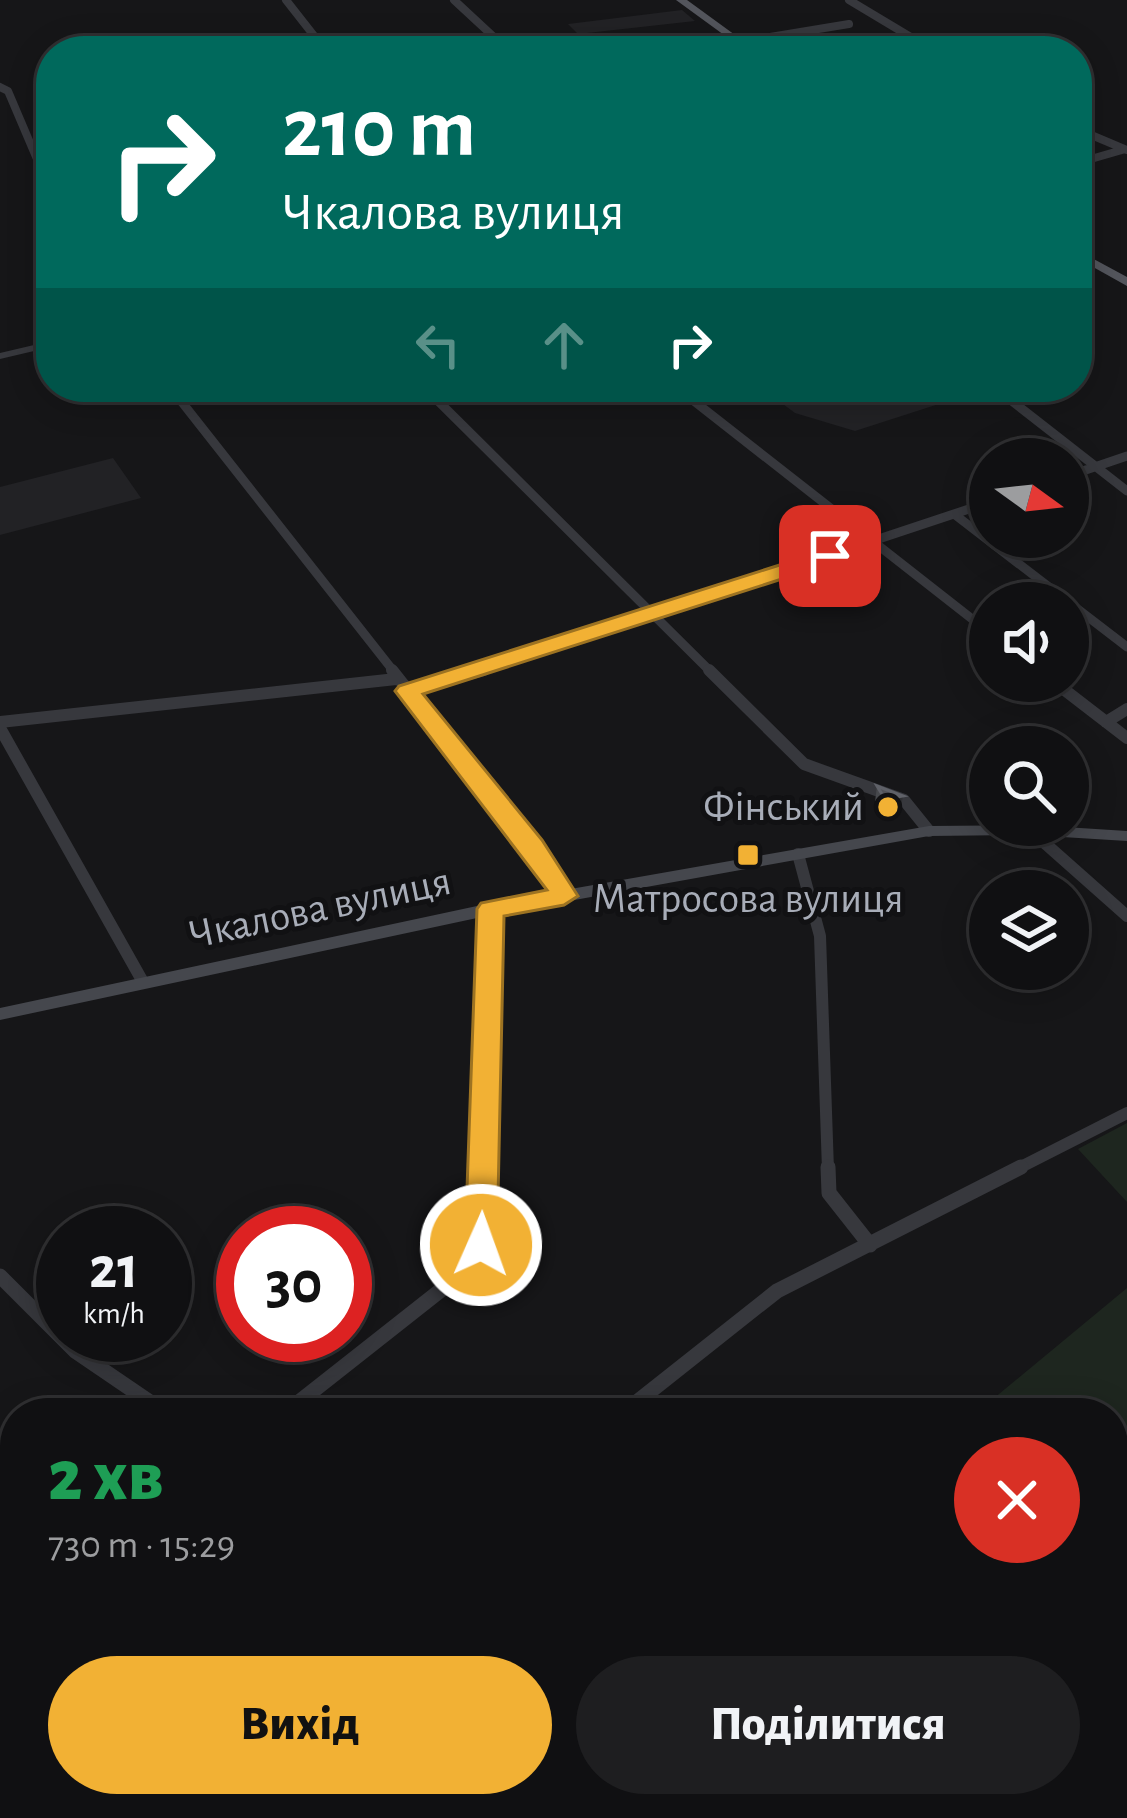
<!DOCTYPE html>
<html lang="uk">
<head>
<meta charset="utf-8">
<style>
  :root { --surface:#101012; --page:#1e1e20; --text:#f1f3f6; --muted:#9c9d9f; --line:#303032; --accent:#f2b134 }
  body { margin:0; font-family:"Alegreya Sans",sans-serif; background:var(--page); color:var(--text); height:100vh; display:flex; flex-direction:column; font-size:45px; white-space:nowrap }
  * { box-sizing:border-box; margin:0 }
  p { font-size:39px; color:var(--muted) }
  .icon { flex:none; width:66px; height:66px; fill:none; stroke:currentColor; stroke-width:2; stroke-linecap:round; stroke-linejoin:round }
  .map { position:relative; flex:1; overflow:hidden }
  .sheet { position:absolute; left:0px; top:1398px; width:1128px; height:420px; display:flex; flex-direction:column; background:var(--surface); border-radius:48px 48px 0 0; box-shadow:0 6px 30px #0003,0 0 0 3px var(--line) }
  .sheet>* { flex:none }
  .banner { position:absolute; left:36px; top:36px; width:1056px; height:366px; border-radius:48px; box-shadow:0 6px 30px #0003,0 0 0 3px var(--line); background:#00695c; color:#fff; overflow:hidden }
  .needle { width:78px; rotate:105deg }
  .tools { position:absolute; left:969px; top:438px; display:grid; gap:24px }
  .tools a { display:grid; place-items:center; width:120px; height:120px; border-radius:50%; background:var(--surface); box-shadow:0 6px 30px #0003,0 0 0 3px var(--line); font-size:60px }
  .speed { position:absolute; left:36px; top:1206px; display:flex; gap:24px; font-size:60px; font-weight:700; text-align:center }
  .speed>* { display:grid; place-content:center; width:156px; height:156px; border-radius:50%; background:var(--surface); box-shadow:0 6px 30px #0003,0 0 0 3px var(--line); line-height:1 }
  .speed small { font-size:30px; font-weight:400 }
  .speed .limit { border:18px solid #d22; background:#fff; color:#111 }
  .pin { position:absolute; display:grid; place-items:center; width:102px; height:102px; color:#fff; margin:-51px; border-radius:24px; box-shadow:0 6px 18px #0006 }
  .me { position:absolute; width:132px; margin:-66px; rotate:2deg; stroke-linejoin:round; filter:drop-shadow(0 0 9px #0008) }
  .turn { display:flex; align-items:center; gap:42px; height:252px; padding:0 48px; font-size:54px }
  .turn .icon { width:156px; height:156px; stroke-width:2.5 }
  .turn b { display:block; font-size:84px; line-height:102px }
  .lanes { display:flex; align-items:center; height:114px; padding:0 48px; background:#0003; justify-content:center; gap:60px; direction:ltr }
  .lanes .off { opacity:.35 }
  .round { display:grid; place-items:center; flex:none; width:126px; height:126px; border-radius:63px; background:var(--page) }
  .overview { display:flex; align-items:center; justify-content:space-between; height:204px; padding:0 48px }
  h1 { font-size:72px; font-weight:800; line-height:90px; color:#1e9e55 }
  .primary-button { display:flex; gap:24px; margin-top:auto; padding:24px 48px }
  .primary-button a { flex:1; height:138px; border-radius:72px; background:var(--accent); color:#111; font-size:48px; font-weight:800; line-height:138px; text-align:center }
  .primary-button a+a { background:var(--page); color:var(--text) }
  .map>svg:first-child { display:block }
  .built { fill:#222225 }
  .green { fill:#1e261f }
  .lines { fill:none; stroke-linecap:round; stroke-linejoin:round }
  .minor-far3 { stroke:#37383d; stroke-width:8 }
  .minor-far2 { stroke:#37383d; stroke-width:9 }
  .minor-far1 { stroke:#37383d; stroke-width:12 }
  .minor { stroke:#37383d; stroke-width:15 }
  .tertiary { fill:#37383d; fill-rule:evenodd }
  .secondary { fill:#45474d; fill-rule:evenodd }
  .primary { fill:#53555c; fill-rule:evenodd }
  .wall { fill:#47494d }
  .shaded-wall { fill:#2f3033 }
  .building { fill:#525359; stroke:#5f6168; stroke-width:3 }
  .route { fill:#f2b134; stroke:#9d7322; stroke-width:3 }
  .poi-dot { fill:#f2b134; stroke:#111113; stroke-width:4.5 }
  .labels { text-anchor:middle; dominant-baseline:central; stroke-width:10; stroke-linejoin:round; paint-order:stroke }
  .poi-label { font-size:42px; fill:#a8adb8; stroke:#111113; text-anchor:end }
  .street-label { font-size:42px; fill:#a8adb8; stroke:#111113 }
</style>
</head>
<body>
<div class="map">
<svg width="1127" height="1818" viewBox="0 0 1127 1818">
  <rect width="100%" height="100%" fill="#161618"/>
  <path class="built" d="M682,10L695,21L578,34L568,24Z
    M760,387H923L945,402L855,431L795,413Z
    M113,458L141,498L0,535V487Z"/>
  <path class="green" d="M1127,1123V1202L1078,1149Z
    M1127,1288V1818L1090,1803H1113V1413H976Z
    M702,1803H1064L1094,1818H706Z"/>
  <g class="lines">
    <path class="minor-far3" d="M286,0L326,51
      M454,0L509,51
      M849,0L934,51
      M739,42L849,24
      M0,87L8,91L51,192
      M1077,129L1127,150
      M1077,163L1122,150"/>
    <path class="minor-far2" d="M170,387L395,673
      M424,387L712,673
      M676,387L990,633
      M994,387L1127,491
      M1068,476L1127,456
      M954,514L1127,647
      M475,673L990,502"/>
    <path class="minor-far1" d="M392,670L532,847L564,895
      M709,670L804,764L904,800L929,831
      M1053,681L1127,738
      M407,691L484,670
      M0,722L396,679
      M1106,722L1127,709
      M0,728L143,982
      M1030,830L1127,916
      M798,854L820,936L828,1170
      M483,1170L491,909
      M1015,1170L1127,1113"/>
    <path class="minor" d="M828,1167L829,1193L870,1245
      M0,1276L75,1351L166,1413
      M285,1413L474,1264L481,1245L483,1167
      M623,1413L777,1291L1021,1167
      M0,1619L15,1606
      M505,1803L507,1818"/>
    <path class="tertiary" d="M51,341V347L0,359V353Z"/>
    <path class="secondary" d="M1033,825L1127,831V841L1030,835L929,836L491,915L0,1020V1008L491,903L929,826Z"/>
    <path class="primary" d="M676,0H687L757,51H746Z
      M1077,250L1127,277V286L1077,258Z"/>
  </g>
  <path class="wall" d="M877,786L900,812L882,816L875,802Z"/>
  <path class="shaded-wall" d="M903,796L900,812L882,816L885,799Z"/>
  <path class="building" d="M877,786L903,796L885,799Z"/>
  <path class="route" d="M830,549L841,556L838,561L423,694L542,840L578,896L564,905L504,916L497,1245L492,1254L481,1258L469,1254L465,1245L477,909L481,903L547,890L395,691L399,686Z"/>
  <g class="poi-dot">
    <circle cx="888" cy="807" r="12"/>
    <rect x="736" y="843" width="24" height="24" rx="6"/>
  </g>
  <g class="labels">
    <g class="poi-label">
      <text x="864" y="807">Фінський</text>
      <text x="748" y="899" text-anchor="middle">Матросова вулиця</text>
    </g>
    <g class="street-label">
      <text transform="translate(320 908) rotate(-12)">Чкалова вулиця</text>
    </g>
  </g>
</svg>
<div class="tools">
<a><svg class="needle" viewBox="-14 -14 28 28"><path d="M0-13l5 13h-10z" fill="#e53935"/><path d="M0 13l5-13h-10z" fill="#9c9d9f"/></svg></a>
<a><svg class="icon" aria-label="sound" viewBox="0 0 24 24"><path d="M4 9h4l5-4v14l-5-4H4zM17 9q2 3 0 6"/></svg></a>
<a><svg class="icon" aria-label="search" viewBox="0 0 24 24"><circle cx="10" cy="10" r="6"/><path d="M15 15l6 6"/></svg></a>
<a><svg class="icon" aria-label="layers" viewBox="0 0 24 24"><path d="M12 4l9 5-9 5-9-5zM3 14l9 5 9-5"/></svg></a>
</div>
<div class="speed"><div>21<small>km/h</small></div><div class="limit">30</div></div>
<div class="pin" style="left:830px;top:556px;background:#d93025"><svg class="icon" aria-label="arrive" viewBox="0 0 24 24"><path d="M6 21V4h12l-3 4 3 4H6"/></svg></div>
<svg class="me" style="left:481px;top:1245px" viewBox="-20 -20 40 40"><circle r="17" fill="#f2b134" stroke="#fff" stroke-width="3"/><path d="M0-11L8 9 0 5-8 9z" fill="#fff"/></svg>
<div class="banner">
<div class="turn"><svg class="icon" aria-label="right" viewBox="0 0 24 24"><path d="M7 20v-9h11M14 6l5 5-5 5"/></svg><div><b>210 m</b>Чкалова вулиця</div></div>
<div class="lanes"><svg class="icon off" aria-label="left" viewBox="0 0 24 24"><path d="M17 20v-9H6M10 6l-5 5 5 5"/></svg><svg class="icon off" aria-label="ahead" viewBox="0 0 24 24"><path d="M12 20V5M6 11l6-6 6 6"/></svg><svg class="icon" aria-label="right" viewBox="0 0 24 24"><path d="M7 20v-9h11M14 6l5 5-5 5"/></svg></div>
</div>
<section class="sheet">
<div class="overview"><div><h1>2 хв</h1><p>730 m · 15:29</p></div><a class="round" style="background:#d93025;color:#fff"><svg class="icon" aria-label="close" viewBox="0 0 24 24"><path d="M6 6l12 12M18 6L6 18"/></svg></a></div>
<div class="primary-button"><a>Вихід</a><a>Поділитися</a></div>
</section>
</div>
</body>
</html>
